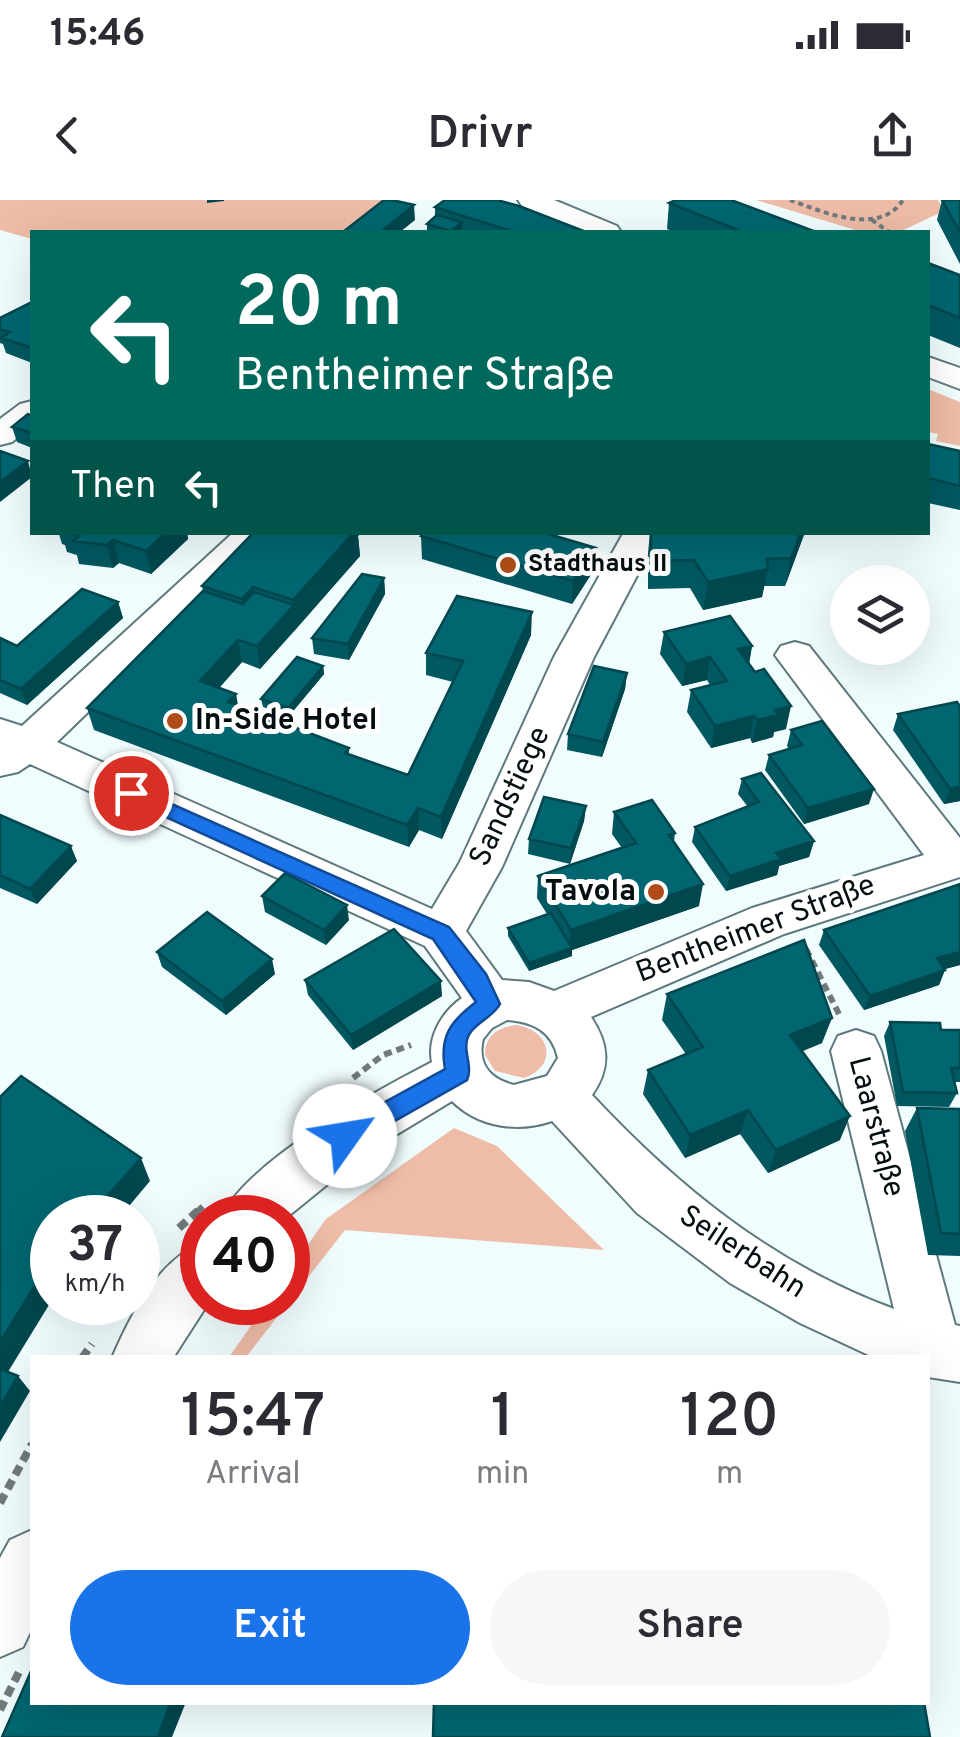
<!DOCTYPE html>
<html lang="en">
<head>
<meta charset="utf-8">
<style>
  body { margin:0; font-family:Overpass,sans-serif; background:#f7f7f7; color:#2b2b33; height:100vh; display:flex; flex-direction:column; font-size:38px; white-space:nowrap }
  * { box-sizing:border-box; margin:0 }
  p { font-size:32px; color:#7c7c81 }
  .icon { flex:none; width:55px; height:55px; fill:none; stroke:currentColor; stroke-width:2; stroke-linecap:round; stroke-linejoin:round }
  .map { position:relative; flex:1; overflow:hidden }
  .panel { position:absolute; left:30px; top:1155px; width:900px; height:350px; display:flex; flex-direction:column; background:#fff; border-radius:0px; box-shadow:0 10px 40px #0002 }
  .panel>* { flex:none }
  .banner { position:absolute; left:30px; top:30px; width:900px; height:305px; border-radius:0px; box-shadow:0 10px 40px #0002; background:#00695c; color:#fff; overflow:hidden }
  .controls { position:absolute; left:830px; top:365px; display:grid; gap:20px }
  .controls a { display:grid; place-items:center; width:100px; height:100px; border-radius:50%; background:#fff; box-shadow:0 10px 40px #0002; font-size:50px }
  .speed { position:absolute; left:30px; top:995px; display:flex; gap:20px; font-size:50px; font-weight:700; text-align:center }
  .speed>* { display:grid; place-content:center; width:130px; height:130px; border-radius:50%; background:#fff; box-shadow:0 10px 40px #0002; line-height:1 }
  .speed small { font-size:25px; font-weight:400 }
  .speed .limit { border:15px solid #d22; background:#fff; color:#111 }
  .pin { position:absolute; display:grid; place-items:center; width:85px; height:85px; color:#fff; margin:-42px; border:5px solid #fff; border-radius:50%; box-shadow:0 2px 10px #0007 }
  .me { position:absolute; width:110px; margin:-55px; rotate:58deg; stroke-linejoin:round; filter:drop-shadow(0 0 8px #0008) }
  .turn { display:flex; align-items:center; gap:35px; height:210px; padding:0 40px; font-size:45px }
  .turn .icon { width:130px; height:130px; stroke-width:2.5 }
  .turn b { display:block; font-size:70px; line-height:85px }
  .then { display:flex; align-items:center; height:95px; padding:0 40px; background:#0003; gap:20px; font-size:38px }
  .eta { display:flex; justify-content:space-evenly; align-items:center; height:170px; text-align:center }
  .eta b { font-size:60px; font-weight:600; line-height:70px }
  .cta { display:flex; gap:20px; margin-top:auto; padding:20px 40px }
  .cta a { flex:1; height:115px; border-radius:60px; background:#1a73e8; color:#fff; font-size:40px; font-weight:600; line-height:115px; text-align:center }
  .cta a+a { background:#f7f7f7; color:#2b2b33 }
  .status { display:flex; justify-content:space-between; align-items:center; height:70px; padding:0 50px; background:#fff; direction:ltr }
  .status svg { height:28px; fill:currentColor }
  header { display:flex; justify-content:space-between; align-items:center; height:130px; padding:0 40px; background:#fff; font-size:45px; font-weight:600 }
  .map>svg:first-child { display:block }
</style>
</head>
<body>
<div class="status"><b>15:46</b><svg viewBox="0 0 49 12"><path d="M0 12V9h3v3zM5 12V6h3v6zM10 12V3h3v9zM15 12V0h3v12zM26 1h20v11H26zM47 4h2v5h-2z"/></svg></div>
<header><svg class="icon" aria-label="back" viewBox="0 0 24 24"><path d="M15 5l-7 7 7 7"/></svg>Drivr<svg class="icon" aria-label="share" viewBox="0 0 24 24"><path d="M12 15V3M7 8l5-5 5 5M5 13v7h14v-7"/></svg></header>
<div class="map">
<svg width="960" height="1537" viewBox="0 0 960 1537">
  <rect width="100%" height="100%" fill="#f0fcfe"/>
  <!-- green -->
  <path fill="#eebca7" d="M0,0H386L342,32H32V39L0,30Z
    M756,0H938L944,11L899,32H862Z
    M928,189L960,202V246L936,241L938,234L928,232Z
    M515,825C550,829 560,865 524,878L495,871L485,855C485,836 497,828 515,825Z
    M454,928L497,946L604,1050L345,1030L246,1157H229L267,1103L288,1102V1073L326,1019Z"/>
  <g fill="none" stroke-linecap="round" stroke-linejoin="round">
    <defs>
      <path id="minor" d="M518,0H554L617,26L621,32H585L522,6Z
        M928,157L960,168V189L928,177Z
        M32,201V226L12,242L0,245V219L20,204Z
        M234,332H274L57,542L432,709L460,662L554,457L624,332H660L594,457L502,667L466,731L502,780L529,782L554,791L752,708L924,655L775,455L781,446L795,442L809,446L960,638V677L784,734L591,817C609,844 611,868 592,895C678,987 774,1065 894,1109L831,851L838,836L856,830L874,836L881,851L955,1125L960,1126V1182L928,1177V1158H875L800,1123L730,1083L637,1013L552,921C517,933 478,927 452,901L366,953L286,1018H221C247,961 376,891 432,862C427,837 442,812 462,798L425,746L30,564L18,572L0,576V519L22,526ZM507,820C533,822 552,831 558,858L547,876L514,885C490,879 477,864 483,839L492,828Z
        M202,1043V1102H209L173,1158H112C130,1116 158,1060 202,1043Z
        M32,1330V1428L23,1447L0,1457V1358L10,1340Z"/>
    </defs>
    <!-- minor casing -->
    <use href="#minor" stroke="#5e797d" stroke-width="4"/>
    <!-- path-far2 -->
    <path stroke="#707a7c" stroke-width="4" stroke-dasharray="5 4" stroke-linecap="butt" d="M790,0C823,12 879,37 903,0
      M872,20L889,32"/>
    <!-- path-far1 -->
    <path stroke="#707a7c" stroke-width="6" stroke-dasharray="8 5" stroke-linecap="butt" d="M806,749L839,814
      M353,878L383,855L411,845
      M197,1012L203,1006"/>
    <!-- path -->
    <path stroke="#707a7c" stroke-width="8" stroke-dasharray="10 6" stroke-linecap="butt" d="M179,1028L200,1009
      M82,1158L92,1144
      M0,1303L32,1244
      M0,1510L20,1470"/>
    <!-- minor -->
    <use href="#minor" fill="#fff" fill-rule="evenodd"/>
  </g>
  <!-- wall -->
  <path fill="#015860" d="M942,0H960V64L937,20Z
    M669,3L816,32H675L667,29Z
    M435,7L586,32H467L461,31L458,32H427V24L435,17Z
    M928,63L960,75V148L928,135Z
    M32,102V163L6,153L3,144L0,143V118Z
    M32,216V248L17,242L12,227Z
    M928,244L960,251V310L928,303Z
    M56,332H187L188,339L151,374L119,363L113,368L79,364L77,355L67,352L65,345L62,344L59,334Z
    M254,332H362L358,336L360,356L260,469L242,462L219,488L238,506L349,548V555L408,575L453,482L426,475V453L531,435L442,639L419,630L409,647L94,530L87,508L203,391L202,386Z
    M650,332H805L785,386H764L762,397L703,410L690,388L648,389V353Z
    M421,336L596,348L594,370L572,404L422,359Z
    M384,378L385,394L349,460L314,454L312,438Z
    M118,402L123,418L27,505L0,493V438L17,446Z
    M664,432L752,446L749,464L786,529L774,532L773,537L752,543L750,538L711,548L687,512L691,490L710,485L707,480L682,486L660,454Z
    M323,466L324,474L289,516L263,507L261,499Z
    M627,473L625,489L602,557L567,550L568,534Z
    M960,506V601L944,604L893,530L898,514Z
    M791,530L869,604L804,624L765,570L769,555L789,549L787,546Z
    M742,579L814,641L809,657L779,666L777,675L726,691L692,642L695,627L748,607L738,594Z
    M586,606L584,621L570,664L528,654L529,639Z
    M614,612L675,633L674,642L699,706L572,750V756L529,771L508,736V728L547,714L537,698L538,676L622,648L612,634Z
    M0,615L77,661L37,704L0,688Z
    M960,684V765L945,769L939,785L864,810L819,745L824,730Z
    M262,696L349,720L326,745L265,712Z
    M157,752L275,774L226,815L162,767Z
    M305,780L442,796L353,850L308,795Z
    M667,794L822,843L802,851L840,940L768,973L740,934L685,958L643,894L648,870L686,854L662,820Z
    M890,822L941,830H960V882H954L957,893L949,907L897,906L884,836Z
    M917,908L960,909V1056L928,1055L905,931Z"/>
  <!-- shaded-wall -->
  <path fill="#01474e" d="M207,0H224V1L207,3Z
    M414,5L415,20L400,32H381Z
    M462,22V30L458,32H451V31Z
    M28,261L32,277L0,302V282Z
    M167,332H187L188,339L151,374L146,351Z
    M342,332H362L358,336L360,356L297,428L293,400Z
    M801,332H805L785,386L791,358Z
    M113,340L119,363L113,368L107,345Z
    M596,348L594,370L572,404L573,381Z
    M768,369L762,397L703,410L708,382Z
    M384,378L385,394L349,460L348,444Z
    M253,387L257,415L247,427L242,399Z
    M118,402L123,418L27,505L21,489Z
    M294,405L297,428L260,469L257,446Z
    M532,412L531,435L442,639L441,617Z
    M238,440L242,462L205,504L200,481Z
    M752,446L748,469L738,449Z
    M710,457L707,480L682,486L686,464Z
    M323,466L324,474L289,516L288,508Z
    M627,473L625,489L602,557L603,542Z
    M236,494L240,516L228,502Z
    M791,506L786,529L774,532L773,537L752,543L757,520L775,510Z
    M754,516L750,538L711,548L715,526Z
    M960,586V601L944,604L950,589Z
    M874,589L869,604L804,624L808,608Z
    M586,606L584,621L570,664L571,648Z
    M418,608L419,630L409,647L407,625Z
    M814,641L809,657L779,666L777,675L726,691L730,676L776,653Z
    M71,646L77,661L37,704L30,689Z
    M703,684L699,706L572,750V756L529,771V763L569,749L571,730Z
    M347,705L349,720L326,745L324,730Z
    M960,752V765L930,773L937,758Z
    M272,759L275,774L226,815L222,801Z
    M945,770L939,785L864,810L870,796Z
    M441,781L442,796L353,850L351,835Z
    M832,818L822,843L781,860L790,835Z
    M748,910L740,934L685,958L690,935Z
    M850,916L840,940L768,973L776,950Z
    M141,958L150,981L119,1018H88Z
    M52,1058V1100L3,1180L0,1176V1142Z
    M18,1176L30,1191L0,1242V1207Z
    M171,1502H186L172,1537H158Z"/>
  <!-- building -->
  <path fill="#016670" stroke="#01474e" stroke-width="2.5" d="M384,0H392L414,5L381,32H343Z
    M445,0H497L519,6L586,32H514L435,7Z
    M676,0H731L816,32H743L669,3Z
    M942,0H960V32Z
    M437,15L462,22L451,31L427,24Z
    M928,63L960,75V118L928,105Z
    M32,102V148L1,138L10,132L0,129V118Z
    M28,214L32,216V233L12,227Z
    M928,244L960,251V286L928,278Z
    M0,251L28,261L0,282Z
    M70,332H167L146,351L113,340L107,345L73,341L79,336Z
    M254,332H354L293,400L253,387L242,399L202,386Z
    M424,332H542L596,348L573,381L421,336Z
    M651,332H801L791,358L767,359L768,369L708,382L694,360L651,361Z
    M362,374L384,378L348,444L312,438Z
    M82,389L118,402L21,489L0,480V438L17,446Z
    M203,391L243,404L254,392L294,405L257,446L238,440L200,481L236,494L228,502L349,548L345,553L408,575L463,461L426,453L457,396L532,412L441,617L418,608L407,625L87,508Z
    M730,416L752,446L738,449L755,472L764,469L791,506L775,510L778,515L757,520L754,516L715,526L691,490L727,481L710,457L686,464L664,432Z
    M297,457L323,466L288,508L261,499Z
    M594,466L627,473L603,542L568,534Z
    M957,502L960,506V586L950,589L898,514Z
    M822,521L874,589L808,608L769,555L802,545L791,530Z
    M761,573L814,641L776,653L781,659L730,676L695,627L759,602L742,579Z
    M544,597L586,606L571,648L529,639Z
    M652,600L675,633L669,635L703,684L571,730L538,676L636,643L614,612Z
    M0,615L71,646L30,689L0,675Z
    M285,673L347,705L324,730L262,696Z
    M960,684V752L937,758L945,770L870,796L824,730Z
    M207,712L272,759L222,801L157,752Z
    M551,713L572,748L529,763L508,728Z
    M394,729L441,781L351,835L305,780Z
    M804,740L832,818L790,835L850,916L776,950L748,910L690,935L648,870L703,847L667,794Z
    M890,822L940,823L941,830H960V868H951L957,893L903,892Z
    M21,876L141,958L88,1018H52V1058L0,1142V897Z
    M917,908L960,909V1034L941,1033Z
    M0,1169L18,1176L0,1207Z
    M32,1469V1502H171L158,1537H2Z
    M434,1502H688L770,1504V1502H924L930,1537H433Z"/>
  <!-- route -->
  <path fill="#1a73e8" stroke="#114b97" stroke-width="2.5" d="M131,586L449,727L486,774L500,804C493,817 478,821 470,833C460,848 474,865 467,880L354,944L345,947L336,944L333,936L336,929L445,869C439,836 451,821 476,802L433,739L124,598L121,593Z"/>
  <!-- markers -->
  <g fill="#af4c17" stroke="#fff" stroke-width="4">
    <circle cx="508" cy="365" r="10"/>
    <circle cx="175" cy="521" r="10"/>
    <circle cx="656" cy="692" r="10"/>
  </g>
  <g text-anchor="middle" dominant-baseline="central" stroke-width="10" stroke-linejoin="round" paint-order="stroke">
    <!-- far-poi labels -->
    <g font-size="25" font-weight="bold" fill="#050e10" stroke="#fff" text-anchor="start">
      <text x="528" y="365">Stadthaus II</text>
    </g>
    <!-- poi labels -->
    <g font-size="30" font-weight="bold" fill="#050e10" stroke="#fff" text-anchor="start">
      <text x="195" y="521">In-Side Hotel</text>
      <text x="636" y="692" text-anchor="end">Tavola</text>
    </g>
    <!-- street labels -->
    <g font-size="30" fill="#050e10" stroke="#fff">
      <text transform="translate(511 597) rotate(-65)">Sandstiege</text>
      <text transform="translate(756 730) rotate(-21)">Bentheimer Straße</text>
      <text transform="translate(875 927) rotate(75)">Laarstraße</text>
      <text transform="translate(742 1053) rotate(33)">Seilerbahn</text>
    </g>
  </g>
</svg>
<div class="controls">
<a><svg class="icon" aria-label="layers" viewBox="0 0 24 24"><path d="M12 4l9 5-9 5-9-5zM3 14l9 5 9-5"/></svg></a>
</div>
<div class="speed"><div>37<small>km/h</small></div><div class="limit">40</div></div>
<div class="pin" style="left:131px;top:593px;background:#d93025"><svg class="icon" aria-label="arrive" viewBox="0 0 24 24"><path d="M6 21V4h12l-3 4 3 4H6"/></svg></div>
<svg class="me" style="left:345px;top:936px" viewBox="-20 -20 40 40"><circle r="19" fill="#fff"/><path d="M0-13L10 11 0 6-10 11z" fill="#1a73e8"/></svg>
<div class="banner">
<div class="turn"><svg class="icon" aria-label="left" viewBox="0 0 24 24"><path d="M17 20v-9H6M10 6l-5 5 5 5"/></svg><div><b>20 m</b>Bentheimer Straße</div></div>
<div class="then">Then<svg class="icon" aria-label="left" viewBox="0 0 24 24"><path d="M17 20v-9H6M10 6l-5 5 5 5"/></svg></div>
</div>
<section class="panel">
<div class="eta">
<div><b>15:47</b><p>Arrival</p></div>
<div><b>1</b><p>min</p></div>
<div><b>120</b><p>m</p></div>
</div>
<div class="cta"><a>Exit</a><a>Share</a></div>
</section>
</div>
</body>
</html>
